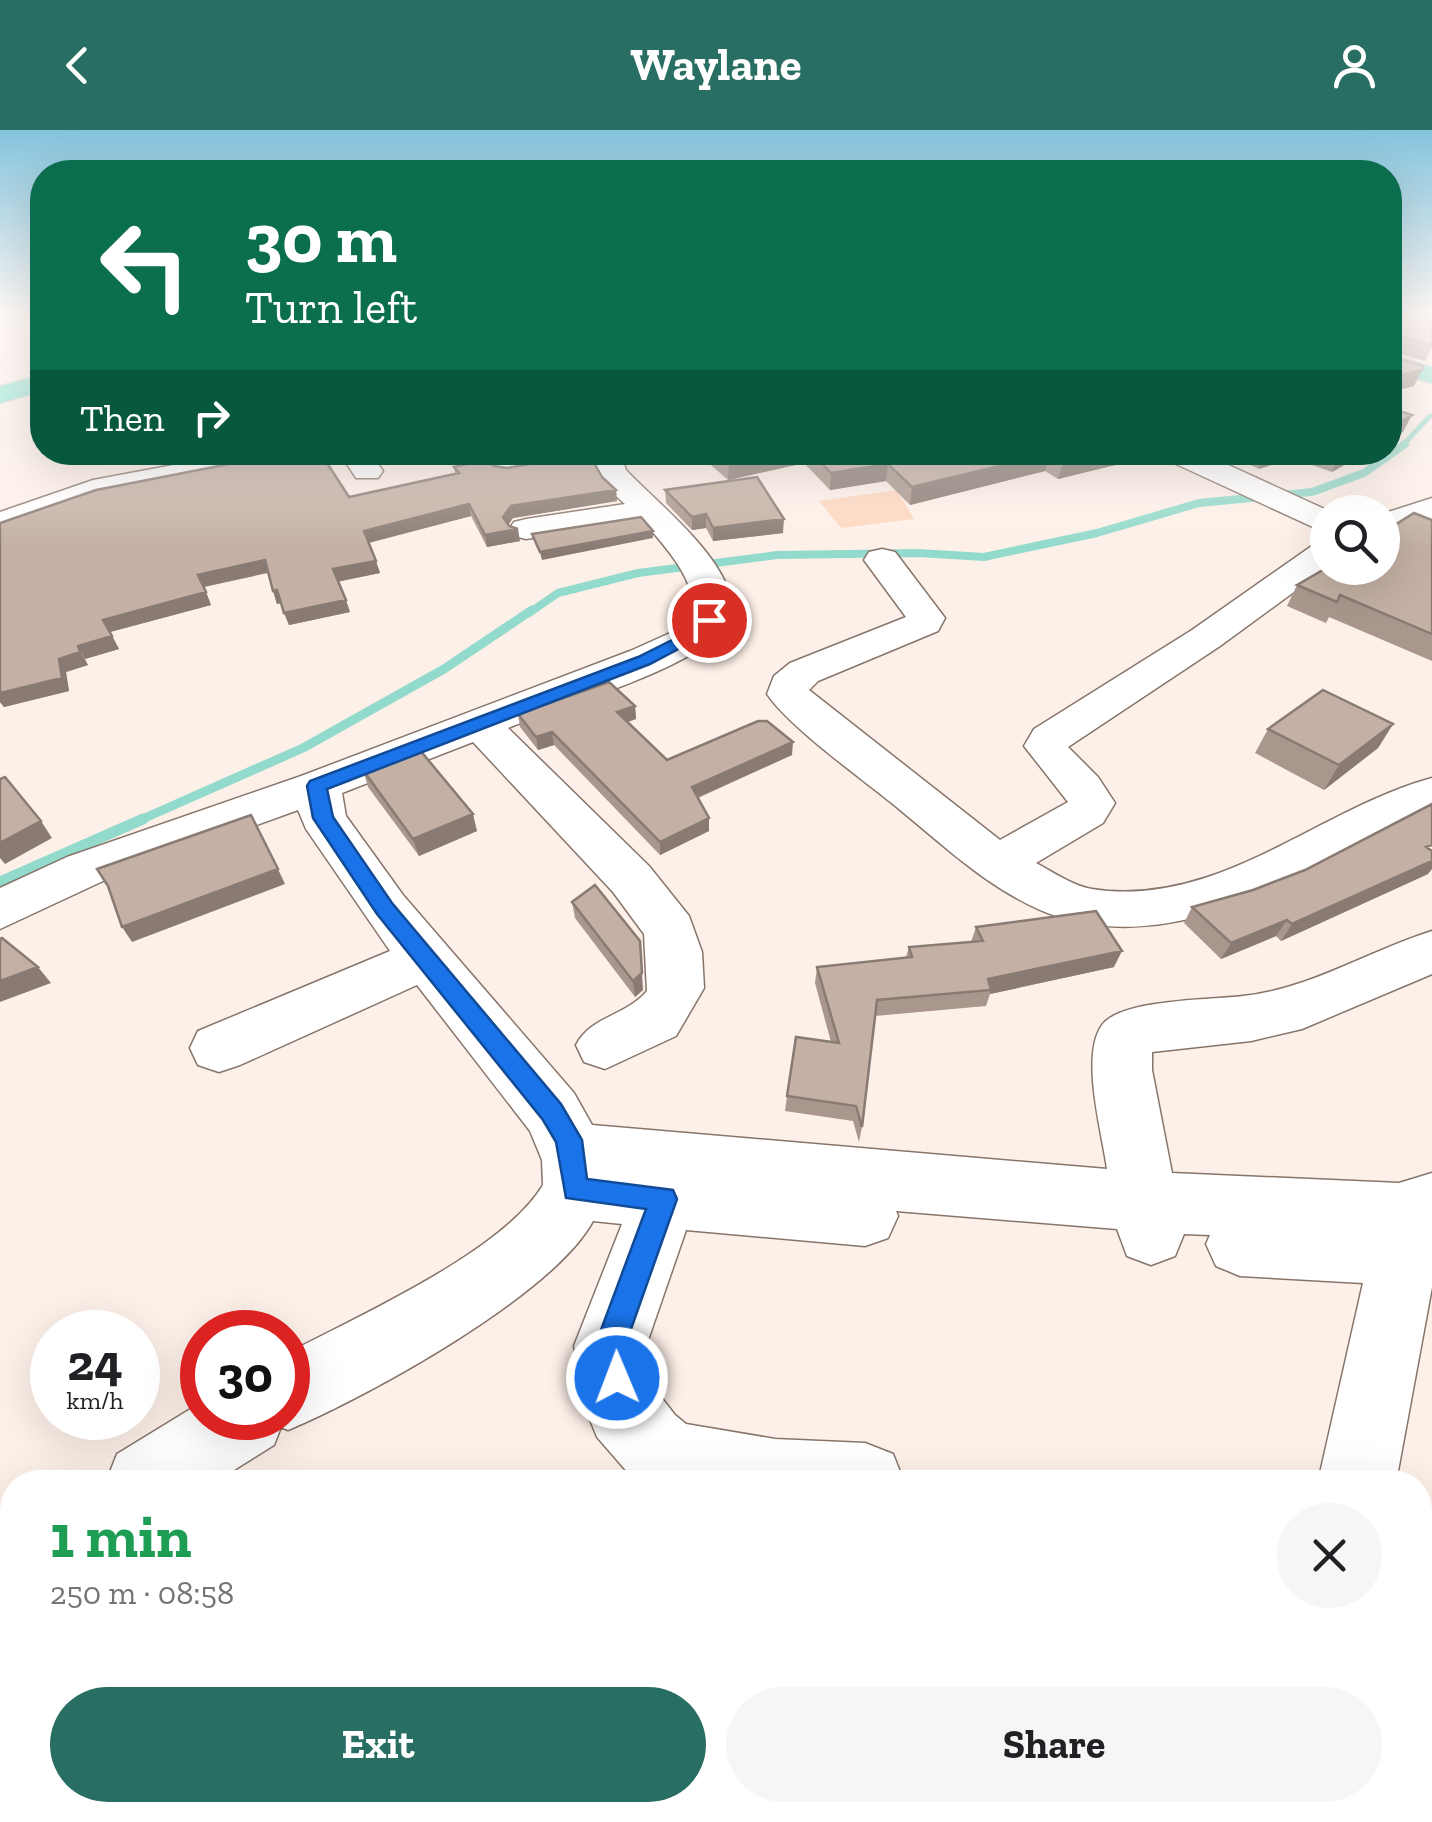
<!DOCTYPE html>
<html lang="en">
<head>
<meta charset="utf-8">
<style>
  body { margin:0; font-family:"Zilla Slab",serif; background:#f6f6f6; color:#202124; height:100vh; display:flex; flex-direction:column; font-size:38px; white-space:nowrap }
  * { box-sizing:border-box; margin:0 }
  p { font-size:32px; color:#757577 }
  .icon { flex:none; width:55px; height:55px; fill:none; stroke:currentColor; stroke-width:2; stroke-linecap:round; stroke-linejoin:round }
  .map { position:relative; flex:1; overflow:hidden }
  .details { position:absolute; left:0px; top:1340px; width:1432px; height:352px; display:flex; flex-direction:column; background:#fff; border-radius:40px 40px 0 0; box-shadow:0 10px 40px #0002 }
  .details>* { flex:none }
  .banner { position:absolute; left:30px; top:30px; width:1372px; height:305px; border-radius:40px; box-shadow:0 10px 40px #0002; background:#0b6e4f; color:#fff; overflow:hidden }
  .fabs { position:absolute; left:1310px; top:365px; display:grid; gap:20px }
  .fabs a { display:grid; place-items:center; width:90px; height:90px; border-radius:50%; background:#fff; box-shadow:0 10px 40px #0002; font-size:50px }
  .speed { position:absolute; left:30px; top:1180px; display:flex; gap:20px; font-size:50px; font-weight:700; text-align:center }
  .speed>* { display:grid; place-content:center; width:130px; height:130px; border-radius:50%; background:#fff; box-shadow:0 10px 40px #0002; line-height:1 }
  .speed small { font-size:25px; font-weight:400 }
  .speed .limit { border:15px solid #d22; background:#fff; color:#111 }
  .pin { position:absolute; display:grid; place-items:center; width:85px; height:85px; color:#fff; margin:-42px; border:5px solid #fff; border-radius:50%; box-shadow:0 2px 10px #0007 }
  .me { position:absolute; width:110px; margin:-55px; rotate:359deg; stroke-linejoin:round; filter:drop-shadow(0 0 8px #0008) }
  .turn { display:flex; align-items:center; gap:35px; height:210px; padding:0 50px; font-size:45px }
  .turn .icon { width:130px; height:130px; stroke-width:2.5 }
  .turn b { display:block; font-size:70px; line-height:85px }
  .then { display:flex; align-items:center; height:95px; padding:0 50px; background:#0003; gap:20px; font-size:38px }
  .round { display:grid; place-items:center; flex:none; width:105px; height:105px; border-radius:52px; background:#f6f6f6 }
  .headline { display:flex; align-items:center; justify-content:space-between; height:170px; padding:0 50px }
  h1 { font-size:60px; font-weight:700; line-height:75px; color:#1e9e55 }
  .button { display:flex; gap:20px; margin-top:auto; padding:20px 50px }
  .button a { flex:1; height:115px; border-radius:60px; background:#296e62; color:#fff; font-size:40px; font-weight:700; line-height:115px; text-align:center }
  .button a+a { background:#f6f6f6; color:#202124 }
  header { display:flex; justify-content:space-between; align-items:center; height:130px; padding:0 50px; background:#296e62; color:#fff; font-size:45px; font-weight:700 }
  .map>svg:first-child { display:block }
</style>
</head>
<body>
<header><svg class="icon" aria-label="back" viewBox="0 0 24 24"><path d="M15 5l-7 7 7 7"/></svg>Waylane<svg class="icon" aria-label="person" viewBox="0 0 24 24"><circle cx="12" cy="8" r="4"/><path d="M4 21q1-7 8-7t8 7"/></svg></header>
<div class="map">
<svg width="1432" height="1692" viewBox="0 0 1432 1692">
  <rect width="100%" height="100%" fill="#fdf0e8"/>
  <!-- green -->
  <path fill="#fdd7bf" d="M897,360L914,389L841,398L819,371Z"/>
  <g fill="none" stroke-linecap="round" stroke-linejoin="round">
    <!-- stream-far3 -->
    <path stroke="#92dacb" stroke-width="5" d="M1402,316L1430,286"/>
    <!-- stream-far2 -->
    <path stroke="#92dacb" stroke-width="8" d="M529,483L558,463L638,443L777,425L918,423L984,427L1097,403L1199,373L1312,362L1364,343L1405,314"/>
    <!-- stream-far1 -->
    <path stroke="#92dacb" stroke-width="9" d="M138,691L303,618L444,539L532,480"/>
    <!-- stream -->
    <path stroke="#92dacb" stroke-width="11" d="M0,752L143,689"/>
    <defs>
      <path id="minor" d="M243,322H310L306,328L295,331L101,368L0,404V382L93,350Z
        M339,322H370L383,341L378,348H356Z
        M475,322H509L514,327L538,322H628L623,331L626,340C657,373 722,423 731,470C733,486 723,500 712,510C672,544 561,577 508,598L649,736L689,786L702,822L704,858L676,906L605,939L584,932L576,915C591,886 626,886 647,861L644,804L613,762L473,612L342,663L346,686L403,765L574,963L592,995L1107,1039C1102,1002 1080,926 1102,895C1121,869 1211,870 1243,866C1310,859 1368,821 1432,801V844L1302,899L1251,911L1152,922V940L1172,1043L1399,1053L1432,1043V1157L1396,1352H1318L1363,1153L1240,1146L1216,1136L1206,1114L1210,1105L1184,1104L1175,1126L1151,1135L1127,1126L1117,1099L896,1081L898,1086L888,1108L865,1116L686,1100L646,1216L657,1262L675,1285L686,1294L775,1309L865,1313L893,1324L904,1352H636L597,1307L586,1280L574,1216L622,1094L593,1091C553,1165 367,1267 288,1300L281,1297L274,1315L215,1352H106L117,1324L202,1272V1288H288V1223C358,1186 503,1122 543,1055L542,1030L530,1001L417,855L240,935L219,942L198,935L190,918L198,901L390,821L306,699L298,680L103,751L0,799V758L67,727L301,646L630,521L668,504L690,488C703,456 663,414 643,391L526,409L514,406L509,399L514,392L526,389L625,374L606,357L592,332L508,346L497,344Z
        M1159,322H1200L1331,382H1328V404L1163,328Z
        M1432,368V389L1382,405V384Z
        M1328,410V437L1220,516L1068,617L1098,647L1115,673L1103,693L1036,733C1053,742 1073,756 1092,759C1218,779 1320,678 1432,648V682C1321,739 1167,836 1040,780C986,756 944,716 899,679C864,650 790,598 767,564L774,546L790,533L906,487L864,430L869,422L882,419L895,422L945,488L938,501L818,551L809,560L1000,710L1068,672L1024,616L1034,599L1192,500L1316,413Z
        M12,1399V1485L0,1491V1404Z
        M1023,1680H1122L1127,1692H1028Z
        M1269,1680H1363L1362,1692H1268Z"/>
      <path id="highway" d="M1390,225L1432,237V253L1390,241Z
        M42,245V261L0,273V256Z"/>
    </defs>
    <!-- minor casing -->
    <use href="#minor" stroke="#87756a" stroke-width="3"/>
    <!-- highway casing -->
    <use href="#highway" stroke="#d5d3d3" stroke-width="3"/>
    <!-- minor -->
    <use href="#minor" fill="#fff" fill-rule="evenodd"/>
    <!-- highway -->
    <use href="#highway" fill="#5ddec7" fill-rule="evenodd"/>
  </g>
  <!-- wall -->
  <path fill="#a9978d" d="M1390,183L1432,193V218L1425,231L1394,222V227L1414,256L1390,262Z
    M696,322H1157L1156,325L1058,349L1045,341L910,375L886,351L830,360L804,333L728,350Z
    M1223,322H1367L1332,342L1292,328L1259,339Z
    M494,336L602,347L616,360L617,371L513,388L508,395L520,411L487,417L471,386L369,413L380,443L338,451L350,482L289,495L281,473L277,474L268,443L204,457L211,475L110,502L119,519L85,529L88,535L66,542L69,561L4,577L0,572V393L349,367L455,344L454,337Z
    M665,360L783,403L713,411L706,398L692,400L666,373Z
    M1432,390V531L1329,487L1326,493L1287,476L1297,455Z
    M635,576L636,589L627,592L667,630L792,625L698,668L709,688V701L660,725L554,615L538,620L520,597L518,584Z
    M1393,594L1378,618L1324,660L1255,623L1268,599Z
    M363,640L477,701L419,726L368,657Z
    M1428,744L1281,811L1276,806L1221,829L1184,793L1192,777Z
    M572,772L643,860L635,867L575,788Z
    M976,797L1114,837L990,864L986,876L875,886L862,997L859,1012L853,991L785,981L787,966L831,912L815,853L817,837L906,827L909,817L971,812Z"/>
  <!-- shaded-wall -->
  <path fill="#897b73" d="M1422,240L1414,256L1390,262V248Z
    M1412,285L1403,302L1390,309V297Z
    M773,322H804V333L728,350L729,332Z
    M1102,322H1157L1156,325L1058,349L1063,332Z
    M1265,322H1294L1292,328L1259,339Z
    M1344,322H1367L1332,342L1340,325Z
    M1049,324L1045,341L910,375L912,357Z
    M888,334L886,351L830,360L831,343Z
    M616,360L617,371L513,388L505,399L503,387L511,376Z
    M469,374L471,386L367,413L364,401Z
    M706,384V398L692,400V387Z
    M784,389L783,403L713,411V398Z
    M518,399L520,411L487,417L485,405Z
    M653,401V408L542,430L540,422Z
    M265,430L270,442L203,457L198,445Z
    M376,431L380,443L337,452L333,439Z
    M277,460L282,473L277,474L273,461Z
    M206,462L211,475L110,502L103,490Z
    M346,470L350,482L289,495L284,483Z
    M112,506L119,519L85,529L78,516Z
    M80,522L88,535L66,542L69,561L4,577L0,572V563L59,529Z
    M635,576L636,589L619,595L617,582Z
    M1393,594L1378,618L1324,660L1339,635Z
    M552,602L554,615L538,620L536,607Z
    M793,612L792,625L692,670V657Z
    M473,684L477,701L419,726L413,709Z
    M709,688V701L660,725V712Z
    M41,691L52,708L5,734L0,728V713Z
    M1432,731V739L1428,744L1281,811L1292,794Z
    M278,739L285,754L132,812L122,797Z
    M1287,790L1276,806L1221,829L1231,813Z
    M640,811L643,860L635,867L633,851Z
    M1122,821L1114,837L990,864L991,860L988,849Z
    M38,837L51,853L0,872V851Z"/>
  <!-- building -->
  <path fill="#c4b0a4" stroke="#897b73" stroke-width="2.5" d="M1390,183H1408L1432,193V215L1398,206L1393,210L1394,227L1423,236L1422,240L1390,248Z
    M1390,278L1412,285L1390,297Z
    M291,322H320L349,367L459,343L454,337L487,329L494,336L507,338L589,324L602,347L616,360L511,376L503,387L509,396L518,399L485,405L469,374L364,401L376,431L333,439L346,470L284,483L277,460L273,461L265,430L198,445L206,462L103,490L112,506L78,516L80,522L59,529L62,548L0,563V393L96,360Z
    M716,322H773L729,332Z
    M811,322H1102L1063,332L1049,324L912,357L888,334L831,343Z
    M757,347L784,389L713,398L706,384L692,387L665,360Z
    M1414,383L1432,390V504L1340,465L1337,472L1297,455L1328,437L1382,438V403Z
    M641,387L653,401L540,422L532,404Z
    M609,552L635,576L617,582L667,630L758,591H767L793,612L692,657L709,688L660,712L552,602L536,607L518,584Z
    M1323,560L1393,594L1339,635L1268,599Z
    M419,619L473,684L413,709L363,640Z
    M5,647L41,691L0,713V649Z
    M1432,674V715L1426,717L1432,721V731L1292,794L1287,790L1231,813L1192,777L1253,760L1305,740Z
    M251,685L278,739L122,797L108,756L97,739Z
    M595,755L640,811L642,843L633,851L572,772Z
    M1096,781L1122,821L988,849L991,860L877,870L862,997L856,976L787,966L796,907L839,913L817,837L912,827L909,817L983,811L976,797Z
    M2,808L38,837L0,851V809Z"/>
  <!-- sky -->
  <linearGradient id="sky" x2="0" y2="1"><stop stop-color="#85c3dc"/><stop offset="0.44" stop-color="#fef8f5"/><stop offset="1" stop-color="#fef8f5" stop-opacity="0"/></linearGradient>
  <rect width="1432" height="420" fill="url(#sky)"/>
  <!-- route -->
  <path fill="#1a73e8" stroke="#114b97" stroke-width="2.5" d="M703,486L717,490L699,508L650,534L327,659L333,687L392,773L561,974L582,1010L587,1049L673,1060L677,1069L625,1216L632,1248L628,1259L617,1263L606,1259L595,1216L646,1079L566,1068L556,1012L543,990L377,784L313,688L307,656L310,651L638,527L688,502Z"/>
</svg>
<div class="fabs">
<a><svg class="icon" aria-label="search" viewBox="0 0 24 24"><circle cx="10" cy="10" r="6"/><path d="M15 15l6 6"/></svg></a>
</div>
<div class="speed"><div>24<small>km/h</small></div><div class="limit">30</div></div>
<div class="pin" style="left:709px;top:490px;background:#d93025"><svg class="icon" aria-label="arrive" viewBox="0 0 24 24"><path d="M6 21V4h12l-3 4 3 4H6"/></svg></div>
<svg class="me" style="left:617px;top:1248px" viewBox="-20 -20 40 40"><circle r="17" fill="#1a73e8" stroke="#fff" stroke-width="3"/><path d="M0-11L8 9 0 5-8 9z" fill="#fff"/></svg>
<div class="banner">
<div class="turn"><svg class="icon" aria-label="left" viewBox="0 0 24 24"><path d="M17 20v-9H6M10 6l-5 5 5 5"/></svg><div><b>30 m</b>Turn left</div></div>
<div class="then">Then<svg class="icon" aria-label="right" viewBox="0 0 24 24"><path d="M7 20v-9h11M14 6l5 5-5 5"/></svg></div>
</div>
<section class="details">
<div class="headline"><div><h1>1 min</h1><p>250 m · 08:58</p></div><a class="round"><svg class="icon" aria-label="close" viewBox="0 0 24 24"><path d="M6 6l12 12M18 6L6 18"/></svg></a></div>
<div class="button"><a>Exit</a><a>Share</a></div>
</section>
</div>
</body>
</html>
